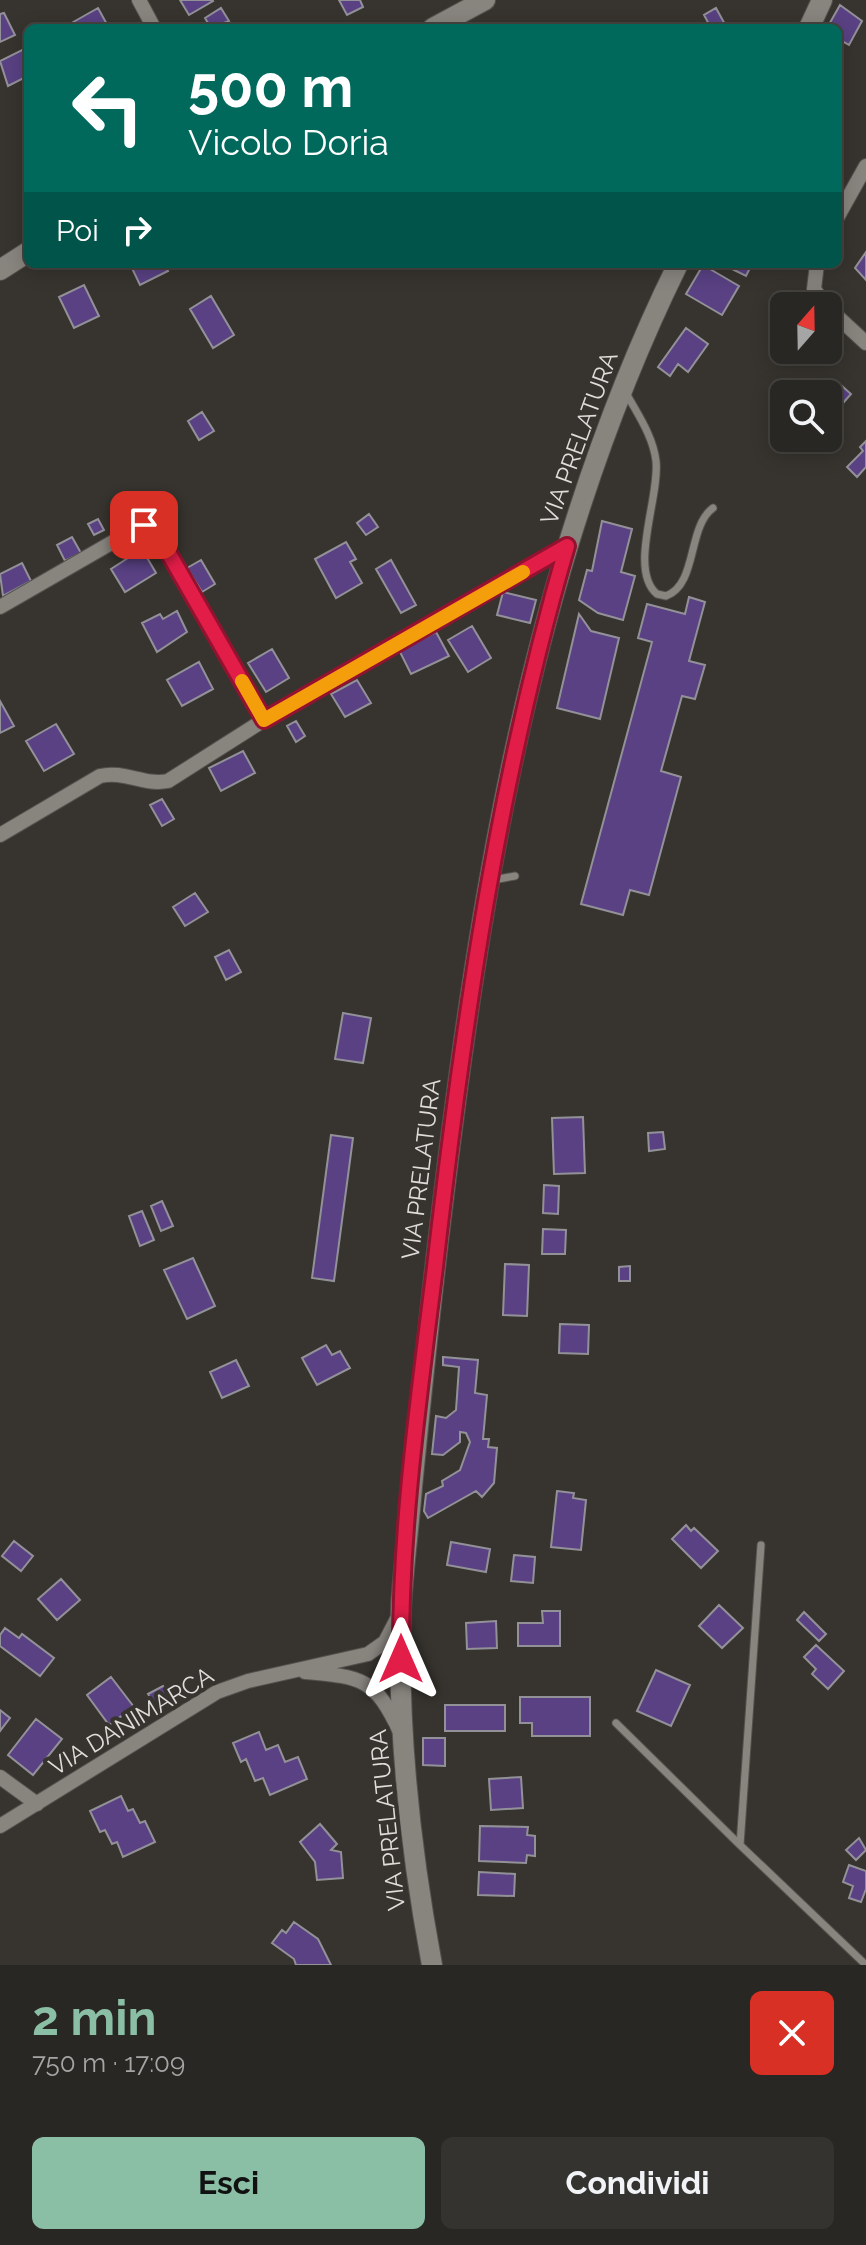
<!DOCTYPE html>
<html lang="it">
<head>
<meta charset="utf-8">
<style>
  body { margin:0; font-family:Raleway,sans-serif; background:#353330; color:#f1f3f6; height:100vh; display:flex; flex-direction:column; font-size:30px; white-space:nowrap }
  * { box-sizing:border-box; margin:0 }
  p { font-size:26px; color:#a5a5a6 }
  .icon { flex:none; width:44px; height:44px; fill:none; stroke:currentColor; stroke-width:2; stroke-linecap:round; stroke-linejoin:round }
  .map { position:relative; height:1965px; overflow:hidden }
  .sheet { display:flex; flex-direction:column; background:#292723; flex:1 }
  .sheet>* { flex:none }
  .banner { position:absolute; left:24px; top:24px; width:818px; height:244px; border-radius:12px; box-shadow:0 4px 20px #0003,0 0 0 2px #454441; background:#00695c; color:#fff; overflow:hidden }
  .needle { width:52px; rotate:20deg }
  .fabs { position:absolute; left:770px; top:292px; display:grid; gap:16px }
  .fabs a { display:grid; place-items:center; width:72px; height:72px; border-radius:12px; background:#292723; box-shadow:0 4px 20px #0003,0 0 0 2px #454441; font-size:40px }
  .pin { position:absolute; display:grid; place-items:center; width:68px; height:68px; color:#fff; margin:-34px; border-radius:16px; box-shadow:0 4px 12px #0006 }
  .me { position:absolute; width:88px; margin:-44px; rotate:0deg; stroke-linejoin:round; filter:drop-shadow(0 0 6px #0008) }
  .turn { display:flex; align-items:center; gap:28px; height:168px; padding:0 32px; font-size:36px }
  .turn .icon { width:104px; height:104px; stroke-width:2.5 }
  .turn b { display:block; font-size:56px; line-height:68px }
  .then { display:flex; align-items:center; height:76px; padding:0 32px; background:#0003; gap:16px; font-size:30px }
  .round { display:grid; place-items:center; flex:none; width:84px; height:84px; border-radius:12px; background:#353330 }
  .summary { display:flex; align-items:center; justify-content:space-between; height:136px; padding:0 32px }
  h1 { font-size:48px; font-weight:700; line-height:60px; color:#8abfa5 }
  .primary-button { display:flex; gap:16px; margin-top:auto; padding:16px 32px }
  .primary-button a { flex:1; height:92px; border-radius:12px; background:#8abfa5; color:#111; font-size:32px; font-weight:700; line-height:92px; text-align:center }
  .primary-button a+a { background:#353330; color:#f1f3f6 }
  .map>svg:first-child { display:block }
</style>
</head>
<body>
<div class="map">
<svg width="866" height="1965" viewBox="0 0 866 1965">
  <rect width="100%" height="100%" fill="#37342f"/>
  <!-- building -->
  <path fill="#594183" stroke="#939198" stroke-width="2" d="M180,0H212L213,1L189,15Z
    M339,0H360L363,7L347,15Z
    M840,5L862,21L849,45L838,39V28H827Z
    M98,8L109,28H70L68,25Z
    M221,8L229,21L211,28L205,18Z
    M716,8L727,28H711L704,15Z
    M4,13L15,35L0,42V14Z
    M28,47V76L8,86L0,61Z
    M866,252V280L855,268Z
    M130,264H164L168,271L140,285Z
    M722,264H752L746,276Z
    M703,265L739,286L722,315L686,294Z
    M84,285L99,316L74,328L59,297Z
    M211,296L234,335L213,348L190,309Z
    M686,328L708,344L688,372L678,364L670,376L658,367Z
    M842,386L851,394L828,420V402Z
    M202,412L214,431L199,440L188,421Z
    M866,441V467L857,477L847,467L863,451L860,447Z
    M369,514L378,527L366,535L357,523Z
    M98,519L104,530L94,535L88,524Z
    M602,521L632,529L621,572L635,576L623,620L598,613L579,600L587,570L592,571Z
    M72,537L81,553L65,561L57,545Z
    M346,542L356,559L350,562L362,583L336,598L315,559Z
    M142,549L156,573L125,592L111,569Z
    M201,560L215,584L202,592L187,568Z
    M391,560L416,605L401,613L376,569Z
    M22,563L31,581L3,596L0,574Z
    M503,592L536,600L530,623L497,615Z
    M689,597L705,602L689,661L705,665L695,699L682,696L661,771L681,777L649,895L630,890L623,915L581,904L652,642L638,638L647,604L685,614Z
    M177,611L187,632L157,652L142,623L160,614L163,619Z
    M579,614L591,631L619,638L600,719L557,708Z
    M472,626L491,658L468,672L448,640Z
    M436,632L449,656L411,674L399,650Z
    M272,649L289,678L266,692L248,663Z
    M199,662L213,689L182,706L167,680Z
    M357,680L371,703L345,717L331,694Z
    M0,701L14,726L0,733Z
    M296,721L305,736L296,742L287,726Z
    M56,724L74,754L44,771L26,741Z
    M243,751L255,773L221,791L209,768Z
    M162,799L174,819L162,826L150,805Z
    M195,893L208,912L185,926L173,907Z
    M229,950L241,972L226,980L215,957Z
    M343,1013L371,1018L363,1063L335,1059Z
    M583,1117L585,1173L554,1174L552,1118Z
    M663,1132L665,1149L649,1151L648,1133Z
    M331,1135L353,1138L334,1281L312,1278Z
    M544,1185L559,1186L558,1214L543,1213Z
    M162,1201L173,1226L161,1231L151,1206Z
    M142,1211L154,1240L140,1246L129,1216Z
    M543,1229L566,1230L565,1254H542Z
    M193,1258L215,1306L187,1319L164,1270Z
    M505,1264L529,1265L527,1316L503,1315Z
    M630,1266V1281H619V1267Z
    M560,1324L589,1325L588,1354L559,1353Z
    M326,1345L332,1355L340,1351L350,1368L317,1385L302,1358Z
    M443,1357L478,1360L475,1393L487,1395L483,1439H489L488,1447L497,1448L494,1483L482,1497L476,1491L428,1518L424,1511L426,1494L443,1486L442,1481L460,1470L470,1442L466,1433L460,1432V1442L443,1455L432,1454L436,1416L446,1418L456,1410L459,1367L443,1365Z
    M236,1360L249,1386L222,1398L210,1372Z
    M557,1491L574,1493L573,1498L586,1500L581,1550L551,1547Z
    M686,1525L691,1531L694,1528L718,1551L701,1568L672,1539Z
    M14,1541L33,1556L21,1571L2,1556Z
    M451,1542L490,1549L486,1572L447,1565Z
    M514,1555L535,1557L533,1583L511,1581Z
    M61,1579L80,1600L57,1620L38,1599Z
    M719,1605L743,1628L722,1648L699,1626Z
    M542,1611H560V1646H518V1623H543Z
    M804,1612L826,1634L819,1641L797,1620Z
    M496,1621L497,1648L467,1649L466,1623Z
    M5,1628L19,1638L22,1634L54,1658L40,1676L0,1646V1635Z
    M816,1645L844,1671L828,1689L812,1674L816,1669L804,1657Z
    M656,1670L690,1685L671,1726L637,1711Z
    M111,1677L134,1707L109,1725L87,1695Z
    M183,1682L190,1693L158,1711L148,1694L163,1686L165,1688Z
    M520,1697H590V1736H532V1723H520Z
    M445,1705H505V1731H445Z
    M0,1710L10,1718L0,1731Z
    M36,1719L62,1739L33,1775L8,1755Z
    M259,1732L266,1750L278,1745L285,1762L298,1757L307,1779L270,1795L263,1778L255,1781L246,1759L241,1762L233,1743Z
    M423,1738H445V1766L423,1765Z
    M521,1777L523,1808L491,1810L489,1779Z
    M121,1796L128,1811L133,1809L140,1823L145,1821L155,1842L123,1857L117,1842L112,1844L105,1830L100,1832L90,1811Z
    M320,1824L337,1844L331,1850L341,1852L343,1878L317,1880L315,1862L300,1842Z
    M480,1826L528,1827L527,1835L535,1836V1856L527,1855L526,1863L479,1861Z
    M859,1838L866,1850L856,1860L846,1850Z
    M849,1865L866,1871V1889L861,1902L849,1898L853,1886L843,1882Z
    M479,1872L515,1874L514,1896L478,1895Z
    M294,1922L318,1939L331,1965H296L294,1959L272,1943L282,1930L286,1933Z"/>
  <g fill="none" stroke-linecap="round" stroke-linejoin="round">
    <defs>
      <path id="lane" d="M626,393C638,415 653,436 656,461C660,497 628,570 657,594L666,596C698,584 687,527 713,508
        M493,880L515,876
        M761,1545L740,1845L866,1965
        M616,1723L740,1845"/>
      <path id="street" d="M139,0L154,28
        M838,216L866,166
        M817,264L814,289L826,306
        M828,308L866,343
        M0,607L139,527H153L264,720L567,546
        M0,835L100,776C124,770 144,786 168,781L264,720
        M305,1672C362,1677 375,1678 400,1732
        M0,1777L37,1804
        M0,1826L217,1692L248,1681L368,1654L385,1642L397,1619"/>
      <path id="secondary" d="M433,28L485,0
        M809,28L822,0
        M0,270L28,252
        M432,1965C410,1848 397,1728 401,1609C403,1568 409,1527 412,1487C421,1397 430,1307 441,1218C480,893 532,560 678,264"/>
    </defs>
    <!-- lane casing -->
    <use href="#lane" stroke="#54514e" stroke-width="9"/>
    <!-- street casing -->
    <use href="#street" stroke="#54514e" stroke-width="16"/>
    <!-- secondary casing -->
    <use href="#secondary" stroke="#54514e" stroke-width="22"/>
    <!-- lane -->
    <use href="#lane" stroke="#88847e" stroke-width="7"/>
    <!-- street -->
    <use href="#street" stroke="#88847e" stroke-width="14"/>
    <!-- secondary -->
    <use href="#secondary" stroke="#88847e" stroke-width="20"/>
  </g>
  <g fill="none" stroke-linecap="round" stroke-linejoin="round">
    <defs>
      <path id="route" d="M144,525L156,531L264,720L567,546C498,781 463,1024 435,1267C419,1396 400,1529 401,1659"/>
    </defs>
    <!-- route casing -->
    <use href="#route" stroke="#92132f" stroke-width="20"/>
    <!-- route -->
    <use href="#route" stroke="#e11d48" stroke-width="14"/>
    <!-- slow -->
    <path stroke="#f59e0b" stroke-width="14" d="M242,681L264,720L523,572"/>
  </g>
  <g text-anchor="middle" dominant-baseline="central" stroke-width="8" stroke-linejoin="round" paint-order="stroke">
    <!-- street labels -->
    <g font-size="24" fill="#dfddda" stroke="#37342f">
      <text transform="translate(579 438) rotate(-70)">VIA PRELATURA</text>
      <text transform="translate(421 1169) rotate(-83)">VIA PRELATURA</text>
      <text transform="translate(131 1721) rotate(-31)">VIA DANIMARCA</text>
      <text transform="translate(387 1820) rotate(-96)">VIA PRELATURA</text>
    </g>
  </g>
</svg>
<div class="fabs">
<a><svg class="needle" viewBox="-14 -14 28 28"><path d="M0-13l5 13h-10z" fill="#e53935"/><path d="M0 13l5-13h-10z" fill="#a5a5a6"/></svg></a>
<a><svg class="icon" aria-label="search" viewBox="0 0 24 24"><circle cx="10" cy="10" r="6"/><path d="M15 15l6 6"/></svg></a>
</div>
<div class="pin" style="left:144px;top:525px;background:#d93025"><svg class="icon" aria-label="arrive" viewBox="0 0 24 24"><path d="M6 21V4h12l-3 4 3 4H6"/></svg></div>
<svg class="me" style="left:401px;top:1659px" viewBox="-20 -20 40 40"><path d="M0-17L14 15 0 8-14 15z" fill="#e11d48" stroke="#fff" stroke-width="4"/></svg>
<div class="banner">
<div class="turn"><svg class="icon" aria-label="left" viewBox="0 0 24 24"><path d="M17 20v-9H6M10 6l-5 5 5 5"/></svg><div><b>500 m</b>Vicolo Doria</div></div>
<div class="then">Poi<svg class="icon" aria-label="right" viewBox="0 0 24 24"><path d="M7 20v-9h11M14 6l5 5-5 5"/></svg></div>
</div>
</div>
<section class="sheet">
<div class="summary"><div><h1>2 min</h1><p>750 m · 17:09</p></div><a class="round" style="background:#d93025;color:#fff"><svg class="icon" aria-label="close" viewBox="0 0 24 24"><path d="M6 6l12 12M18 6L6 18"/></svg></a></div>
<div class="primary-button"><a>Esci</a><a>Condividi</a></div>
</section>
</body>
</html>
